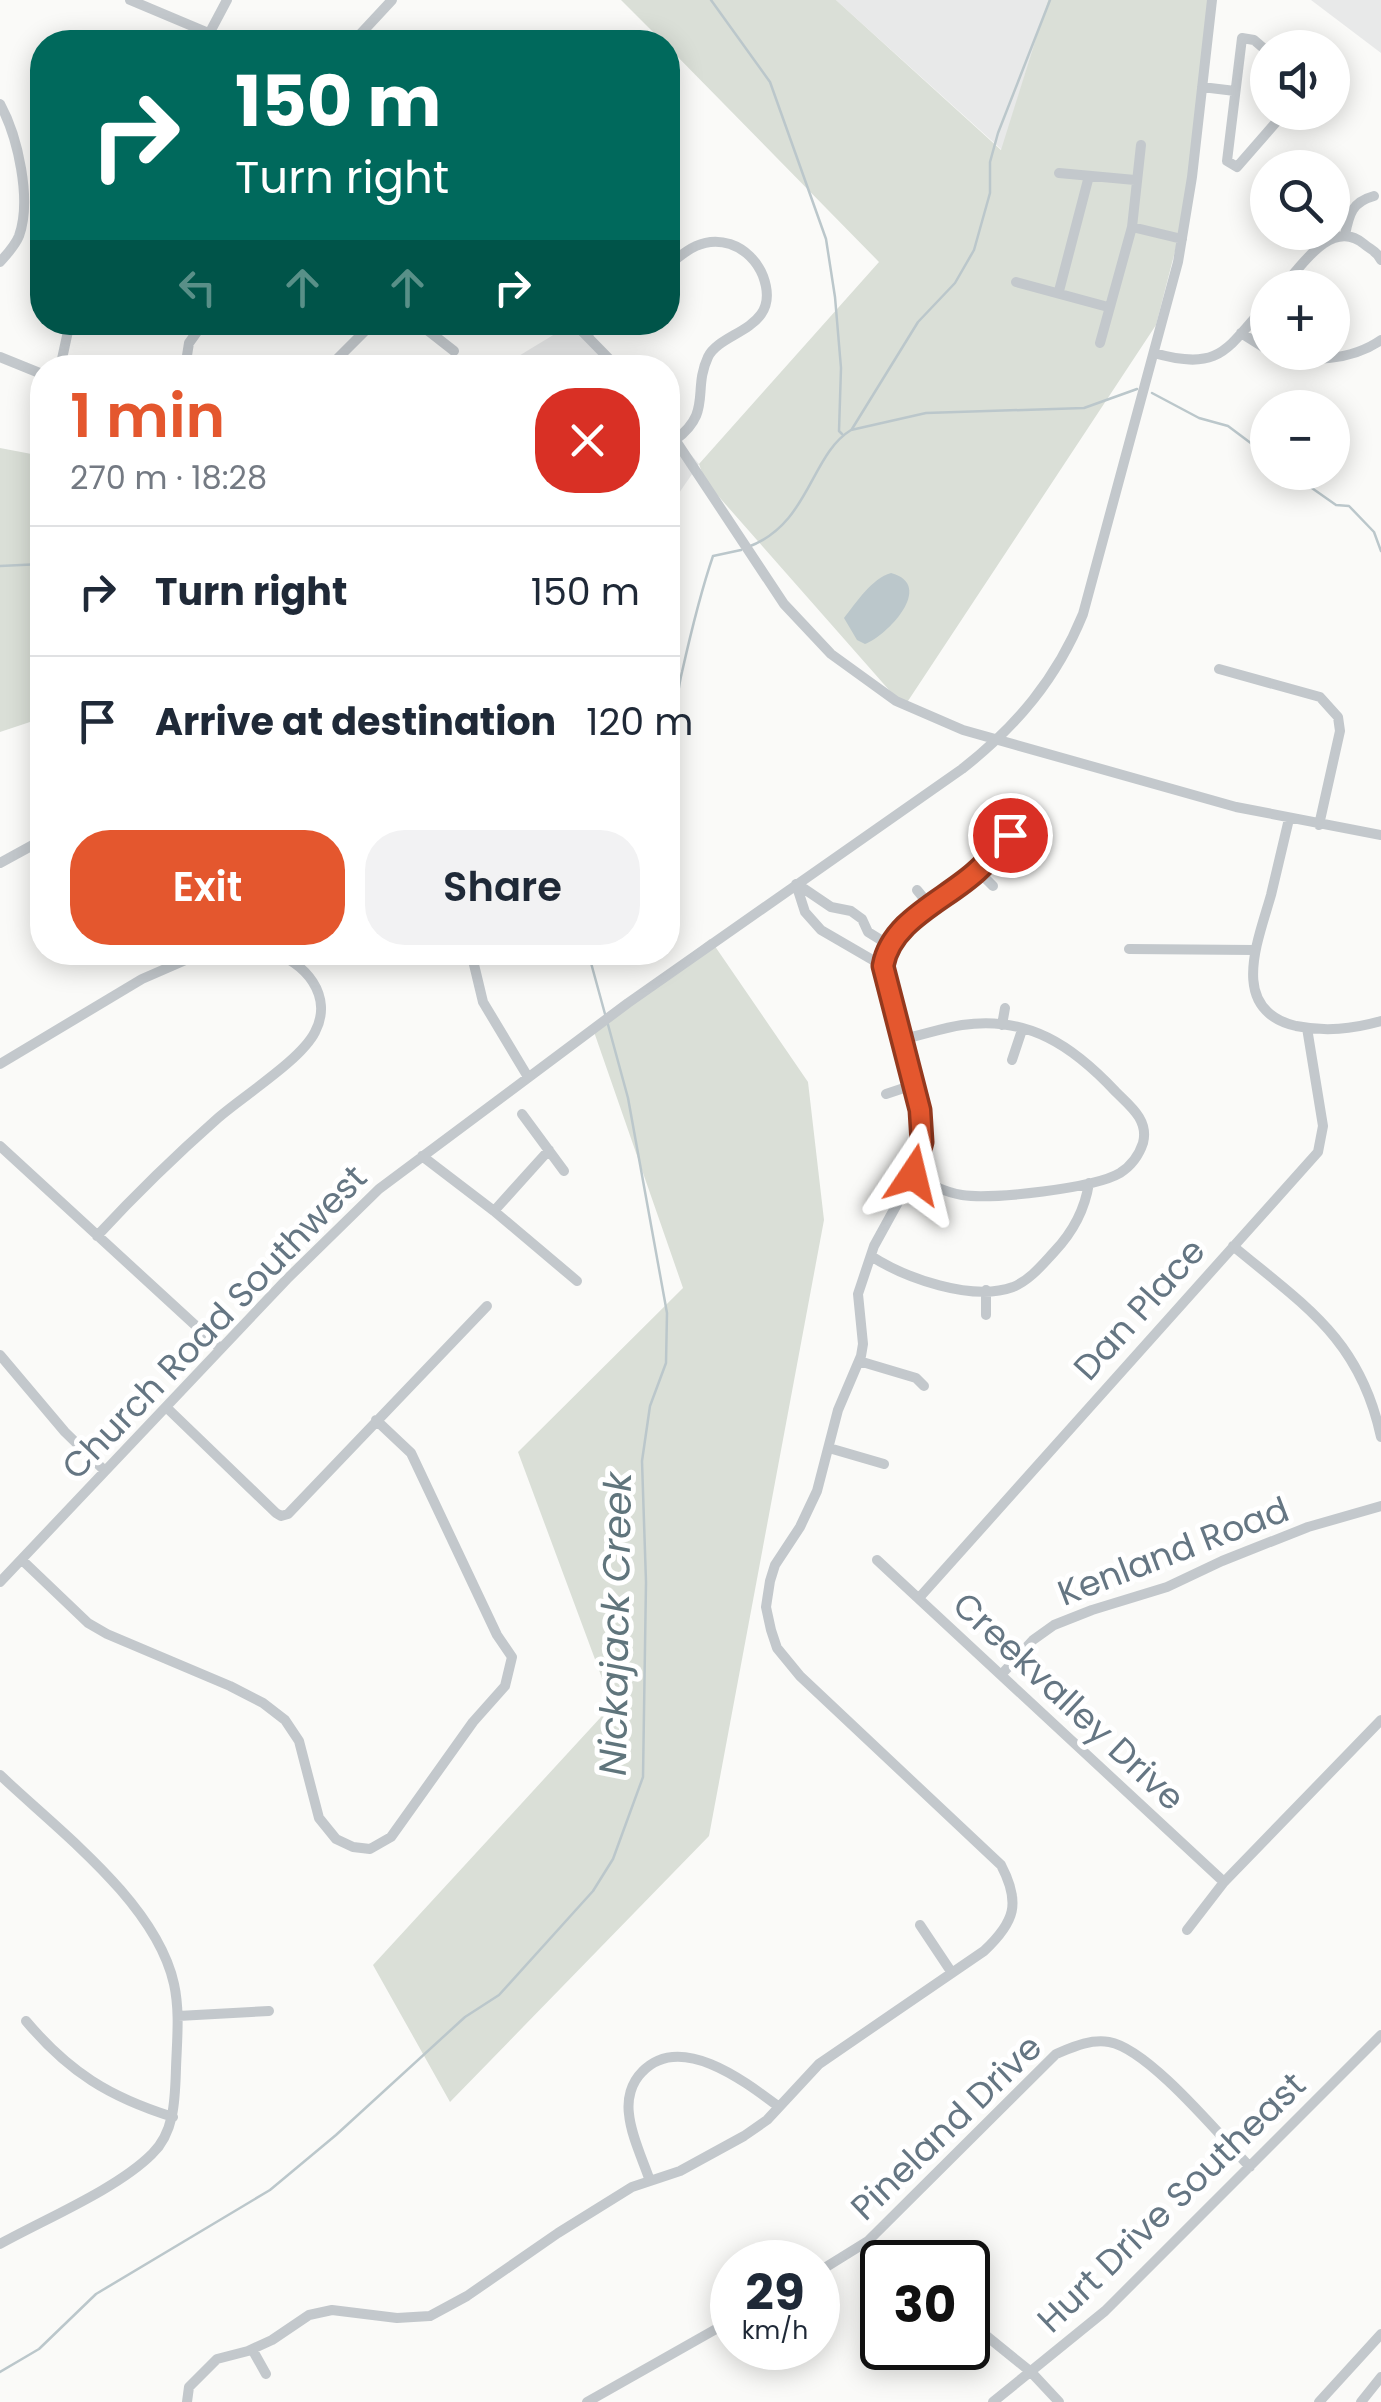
<!DOCTYPE html>
<html lang="en">
<head>
<meta charset="utf-8">
<style>
  body { margin:0; font-family:Poppins,sans-serif; background:#f2f2f3; color:#1f2937; height:100vh; display:flex; flex-direction:column; font-size:38px; white-space:nowrap }
  * { box-sizing:border-box; margin:0 }
  p { font-size:32px; color:#747a83 }
  .icon { flex:none; width:55px; height:55px; fill:none; stroke:currentColor; stroke-width:2; stroke-linecap:round; stroke-linejoin:round }
  .map { position:relative; flex:1; overflow:hidden }
  .drawer { position:absolute; left:30px; top:355px; width:650px; height:610px; display:flex; flex-direction:column; background:#fff; border-radius:40px; box-shadow:0 5px 25px #0003 }
  .drawer>* { flex:none }
  .guide { position:absolute; left:30px; top:30px; width:650px; height:305px; border-radius:40px; box-shadow:0 5px 25px #0003; background:#00695c; color:#fff; overflow:hidden }
  .buttons { position:absolute; left:1250px; top:30px; display:grid; gap:20px }
  .buttons a { display:grid; place-items:center; width:100px; height:100px; border-radius:50%; background:#fff; box-shadow:0 5px 25px #0003; font-size:50px }
  .speed { position:absolute; left:710px; top:2240px; display:flex; gap:20px; font-size:50px; font-weight:700; text-align:center }
  .speed>* { display:grid; place-content:center; width:130px; height:130px; border-radius:50%; background:#fff; box-shadow:0 5px 25px #0003; line-height:1 }
  .speed small { font-size:25px; font-weight:400 }
  .speed .limit { border:5px solid #111; border-radius:15px; background:#fff; color:#111 }
  .pin { position:absolute; display:grid; place-items:center; width:85px; height:85px; color:#fff; margin:-42px; border:5px solid #fff; border-radius:50%; box-shadow:0 2px 10px #0007 }
  .me { position:absolute; width:110px; margin:-55px; rotate:10deg; stroke-linejoin:round; filter:drop-shadow(0 0 8px #0008) }
  .turn { display:flex; align-items:center; gap:35px; height:210px; padding:0 40px; font-size:45px }
  .turn .icon { width:130px; height:130px; stroke-width:2.5 }
  .turn b { display:block; font-size:70px; line-height:85px }
  .lanes { display:flex; align-items:center; height:95px; padding:0 40px; background:#0003; justify-content:center; gap:50px; direction:ltr }
  .lanes .off { opacity:.35 }
  .round { display:grid; place-items:center; flex:none; width:105px; height:105px; border-radius:40px; background:#f2f2f3 }
  .overview { display:flex; align-items:center; justify-content:space-between; height:170px; padding:0 40px }
  h1 { font-size:60px; font-weight:600; line-height:75px; color:#e4572e }
  .button { display:flex; gap:20px; margin-top:auto; padding:20px 40px }
  .button a { flex:1; height:115px; border-radius:40px; background:#e4572e; color:#fff; font-size:40px; font-weight:600; line-height:115px; text-align:center }
  .button a+a { background:#f2f2f3; color:#1f2937 }
  ul { padding:0; list-style:none }
  li { display:flex; align-items:center; gap:30px; height:130px; padding:0 40px; border-top:2px solid #e0e1e3 }
  li div { flex:1 }
  li b { display:block; font-size:38px }
  li em { font-style:normal }
  .map>svg:first-child { display:block }
</style>
</head>
<body>
<div class="map">
<svg width="1381" height="2402" viewBox="0 0 1381 2402">
  <rect width="100%" height="100%" fill="#fafaf8"/>
  <!-- built -->
  <path fill="#e8e9e9" d="M836,0H1048L1002,150Z
    M1311,0H1381V53Z
    M573,323L613,368H499Z
    M668,428L699,464L668,509Z"/>
  <!-- green -->
  <path fill="#dadfd7" d="M621,0H836L1001,150L1048,0H1215L1189,197L1156,325L904,707L705,481L699,464L879,262L668,47V42H663Z
    M0,448L42,456V718L0,732Z
    M710,939L808,1082L824,1220L709,1836L450,2102L373,1965L612,1705L518,1452L683,1288L593,1029Z"/>
  <!-- water -->
  <path fill="#bbc7cb" d="M891,573C936,585 887,636 865,644L857,640L844,618C856,603 872,578 891,573Z"/>
  <g fill="none" stroke-linecap="round" stroke-linejoin="round">
    <!-- stream -->
    <path stroke="#bbc7cb" stroke-width="2.5" d="M711,0L770,82L826,239L835,297L841,368L839,431L842,434
      M1152,393L1199,418L1228,426L1268,456
      M852,429L918,322L955,283L974,250L990,193V162L998,133L1050,0
      M1289,472L1336,505L1349,506L1374,532L1381,551
      M748,547C810,524 810,455 851,430L926,413L1084,408L1137,389
      M0,566L42,564
      M668,734C679,709 676,696 682,672C691,632 700,594 713,556L741,550
      M588,952L605,1014
      M0,2372L39,2349L96,2294L270,2190L336,2135L465,2017L499,1995L593,1891L613,1859L643,1777L646,1582L642,1461L650,1406L666,1363L667,1313L628,1098L607,1021"/>
    <!-- minor -->
    <path stroke="#c3c8cc" stroke-width="10" d="M130,0L230,42
      M210,32L227,0
      M353,42L392,0
      M524,42L535,35L562,42
      M1268,52L1254,40L1242,38L1227,161L1237,167L1285,112
      M1202,87L1235,91
      M0,104C18,137 32,200 19,236C15,246 7,254 0,262
      M668,133L672,137
      M1059,173L1135,180
      M1132,227L1182,239
      M1345,235C1349,214 1352,202 1374,196
      M668,266C686,250 704,236 730,244C745,249 757,261 763,276C783,330 721,330 708,357C692,391 713,412 675,440
      M1016,282L1108,307
      M1282,288C1301,266 1332,217 1364,244C1371,250 1377,251 1381,260
      M1059,291L1089,176
      M417,322L454,351
      M573,322L618,368
      M1241,333L1268,350
      M587,335L600,322
      M1100,343L1132,227L1141,145
      M1274,352C1308,363 1351,361 1381,340
      M1154,353C1221,372 1226,349 1268,303
      M0,357L42,374
      M60,368L70,322
      M185,368L189,343L204,322
      M328,368L374,322
      M668,429L784,604L831,654L896,701L963,730L1236,807L1381,835
      M1219,669L1320,697L1338,717L1340,731L1319,825
      M1289,819C1283,844 1277,870 1271,895C1258,941 1228,1010 1296,1026C1326,1032 1352,1029 1381,1021
      M993,828L1006,840
      M0,863L42,840
      M978,871L993,886
      M796,884L805,912L821,930L883,966
      M797,884L831,907L851,911L862,919L868,932L889,945
      M917,890L931,907
      M1129,949L1254,950
      M471,952L483,1002L528,1077
      M1002,1025L1005,1008
      M903,1039C923,1035 942,1028 962,1025C1028,1015 1073,1046 1116,1092C1130,1106 1149,1120 1143,1143C1139,1155 1131,1166 1120,1173C1095,1188 992,1200 962,1195C944,1192 929,1184 913,1175
      M1012,1060L1022,1030
      M0,1064L142,979L204,952
      M886,1094L913,1085
      M522,1114L564,1171
      M0,1146L220,1348
      M422,1156L494,1211L577,1281
      M494,1211L549,1150
      M97,1236C135,1195 176,1155 218,1118C243,1096 301,1060 315,1032C334,996 305,961 270,952
      M1233,1246C1305,1306 1360,1339 1381,1437
      M871,1256C905,1278 972,1302 1013,1287C1030,1280 1042,1265 1054,1252C1073,1232 1085,1209 1089,1183
      M986,1315V1290
      M0,1355L65,1432L105,1471
      M859,1361L916,1378L924,1386
      M166,1407L276,1513L281,1516L288,1514L487,1306
      M829,1448L884,1464
      M22,1560L88,1623L107,1634L230,1686L263,1703L285,1720L299,1741L319,1818L336,1839L353,1847L370,1849L391,1837L473,1722L505,1686L512,1657L497,1635L411,1453L376,1420
      M877,1560L1224,1882
      M0,1582L287,1279L379,1189L628,1003L962,769C1017,726 1057,678 1083,614L1178,262L1192,177L1212,0
      M919,1598L1318,1152L1323,1126L1307,1028
      M1001,1675L1033,1640L1054,1625L1092,1610L1167,1587L1222,1561L1308,1527L1381,1506
      M0,1775C59,1831 156,1903 174,1984C180,2011 177,2040 176,2068C175,2098 175,2132 152,2154C117,2189 45,2219 0,2244
      M920,1925L952,1973
      M1187,1930L1224,1882L1381,1720
      M178,2016L269,2011
      M26,2021C69,2072 109,2097 173,2117
      M650,2181C643,2160 631,2136 629,2114C627,2099 631,2083 642,2072C681,2031 747,2083 779,2107
      M868,2241L894,2262
      M818,2272L868,2241L1056,2054C1073,2047 1090,2039 1109,2042C1149,2049 1220,2136 1250,2167
      M968,2321L1031,2372L1059,2402
      M252,2349L266,2374
      M187,2402L189,2387L217,2359L248,2351L272,2340L309,2315L332,2310L397,2318L430,2316L467,2296L558,2233L632,2187L680,2171L744,2136L767,2120L819,2064L984,1951C1015,1922 1021,1903 1001,1865L800,1676L777,1648L771,1630L766,1607L770,1581L775,1565L800,1527L817,1491L838,1410L861,1356L863,1344L858,1294L874,1246L913,1175L921,1142L920,1110L883,966L889,945L902,929L978,871L1010,835L1033,827
      M587,2402L732,2320
      M993,2402L1105,2311L1381,2035
      M1319,2402L1381,2334
      M1361,2402L1381,2377"/>
  </g>
  <g fill="none" stroke-linecap="round" stroke-linejoin="round">
    <defs>
      <path id="route" d="M913,1175L922,1142L920,1110L883,966C891,920 946,900 977,871C989,860 1000,847 1010,835"/>
    </defs>
    <!-- route casing -->
    <use href="#route" stroke="#94391e" stroke-width="25"/>
    <!-- route -->
    <use href="#route" stroke="#e4572e" stroke-width="18"/>
  </g>
  <g text-anchor="middle" dominant-baseline="central" stroke-width="10" stroke-linejoin="round" paint-order="stroke">
    <!-- street labels -->
    <g font-size="35" fill="#657683" stroke="#fff">
      <text transform="translate(1139 1309) rotate(-48)">Dan Place</text>
      <text transform="translate(214 1322) rotate(-46)">Church Road Southwest</text>
      <text transform="translate(1173 1551) rotate(-21)">Kenland Road</text>
      <text transform="translate(1069 1701) rotate(43)">Creekvalley Drive</text>
      <text transform="translate(946 2127) rotate(-44)">Pineland Drive</text>
      <text transform="translate(1171 2202) rotate(-44)">Hurt Drive Southeast</text>
    </g>
    <!-- water labels -->
    <g font-size="38" font-style="italic" fill="#60757c" stroke="#fff">
      <text transform="translate(615 1624) rotate(-89)">Nickajack Creek</text>
    </g>
  </g>
</svg>
<div class="buttons">
<a><svg class="icon" aria-label="sound" viewBox="0 0 24 24"><path d="M4 9h4l5-4v14l-5-4H4zM17 9q2 3 0 6"/></svg></a>
<a><svg class="icon" aria-label="search" viewBox="0 0 24 24"><circle cx="10" cy="10" r="6"/><path d="M15 15l6 6"/></svg></a>
<a>+</a>
<a>−</a>
</div>
<div class="speed"><div>29<small>km/h</small></div><div class="limit">30</div></div>
<div class="pin" style="left:1010px;top:835px;background:#d93025"><svg class="icon" aria-label="arrive" viewBox="0 0 24 24"><path d="M6 21V4h12l-3 4 3 4H6"/></svg></div>
<svg class="me" style="left:913px;top:1175px" viewBox="-20 -20 40 40"><path d="M0-17L14 15 0 8-14 15z" fill="#e4572e" stroke="#fff" stroke-width="4"/></svg>
<div class="guide">
<div class="turn"><svg class="icon" aria-label="right" viewBox="0 0 24 24"><path d="M7 20v-9h11M14 6l5 5-5 5"/></svg><div><b>150 m</b>Turn right</div></div>
<div class="lanes"><svg class="icon off" aria-label="left" viewBox="0 0 24 24"><path d="M17 20v-9H6M10 6l-5 5 5 5"/></svg><svg class="icon off" aria-label="ahead" viewBox="0 0 24 24"><path d="M12 20V5M6 11l6-6 6 6"/></svg><svg class="icon off" aria-label="ahead" viewBox="0 0 24 24"><path d="M12 20V5M6 11l6-6 6 6"/></svg><svg class="icon" aria-label="right" viewBox="0 0 24 24"><path d="M7 20v-9h11M14 6l5 5-5 5"/></svg></div>
</div>
<section class="drawer">
<div class="overview"><div><h1>1 min</h1><p>270 m · 18:28</p></div><a class="round" style="background:#d93025;color:#fff"><svg class="icon" aria-label="close" viewBox="0 0 24 24"><path d="M6 6l12 12M18 6L6 18"/></svg></a></div>
<ul>
<li><svg class="icon" aria-label="right" viewBox="0 0 24 24"><path d="M7 20v-9h11M14 6l5 5-5 5"/></svg><div><b>Turn right</b></div><em>150 m</em></li>
<li><svg class="icon" aria-label="arrive" viewBox="0 0 24 24"><path d="M6 21V4h12l-3 4 3 4H6"/></svg><div><b>Arrive at destination</b></div><em>120 m</em></li>
</ul>
<div class="button"><a>Exit</a><a>Share</a></div>
</section>
</div>
</body>
</html>
